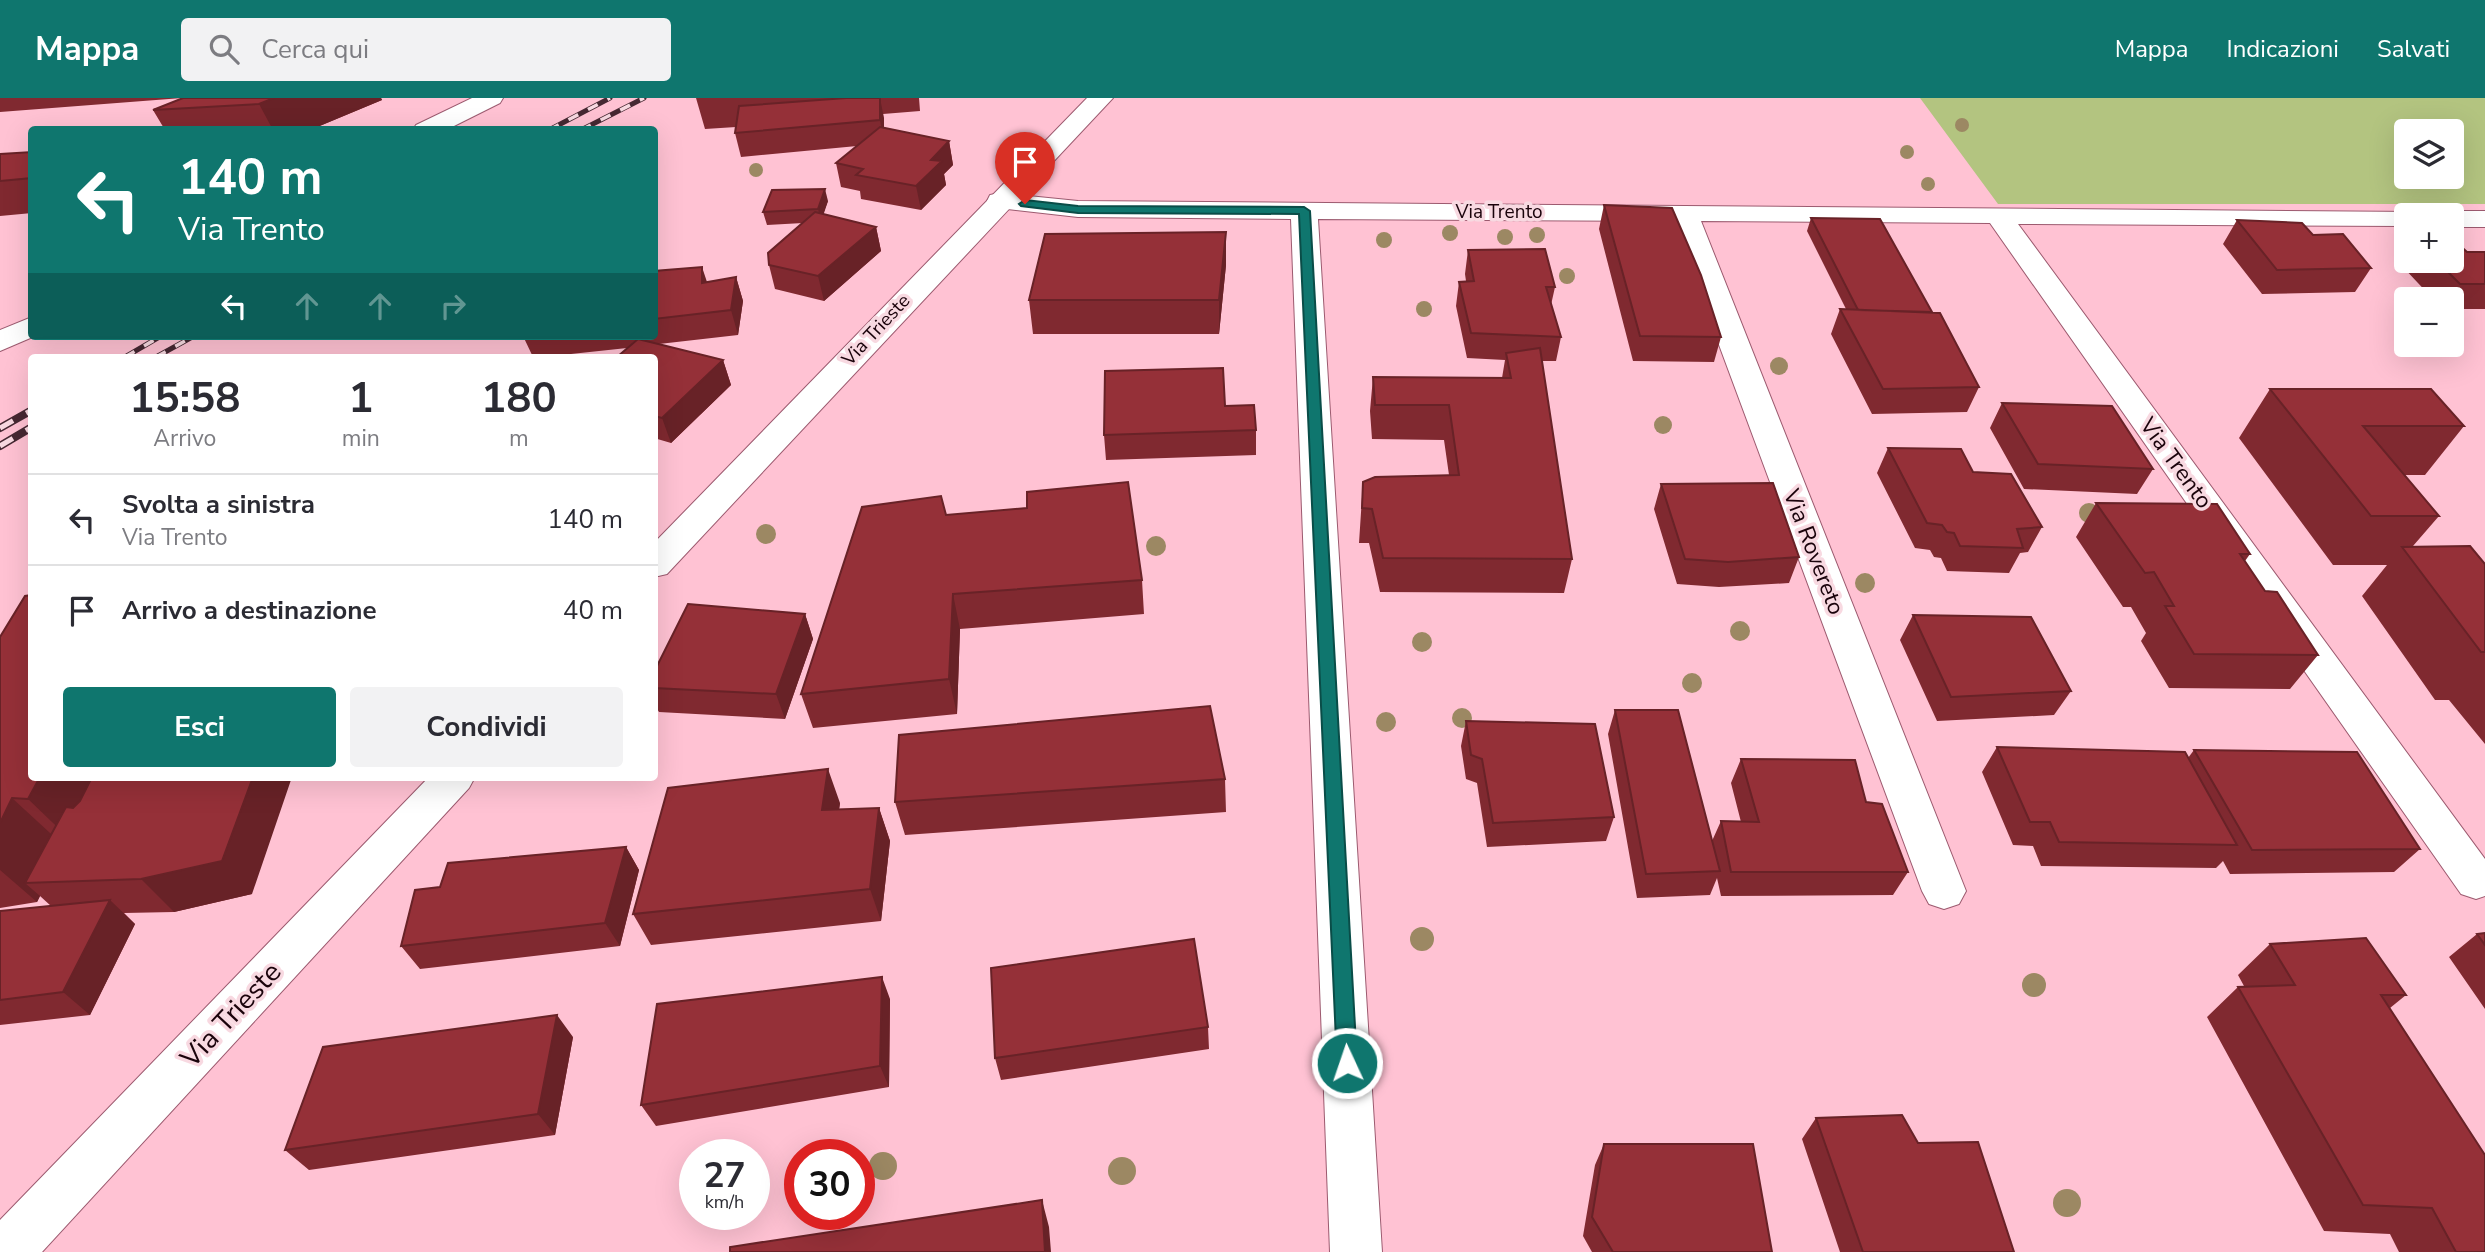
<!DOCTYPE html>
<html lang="it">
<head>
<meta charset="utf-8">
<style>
  body { margin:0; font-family:"Nunito Sans",sans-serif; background:#f2f2f3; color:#2b2b33; height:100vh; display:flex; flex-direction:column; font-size:26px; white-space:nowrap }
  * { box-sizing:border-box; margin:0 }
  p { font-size:23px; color:#7c7c81 }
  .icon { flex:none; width:38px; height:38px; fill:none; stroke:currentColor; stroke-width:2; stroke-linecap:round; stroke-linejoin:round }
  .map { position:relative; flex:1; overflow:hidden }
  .details { position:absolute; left:28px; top:256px; width:630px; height:427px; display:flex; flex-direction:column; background:#fff; border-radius:7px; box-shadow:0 7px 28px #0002 }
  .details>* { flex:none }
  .hud { position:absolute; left:28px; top:28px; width:630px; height:214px; border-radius:7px; box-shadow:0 7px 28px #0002; background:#0f766e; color:#fff; overflow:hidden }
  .fabs { position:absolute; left:2394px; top:21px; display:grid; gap:14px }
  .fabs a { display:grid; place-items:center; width:70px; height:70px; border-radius:7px; background:#fff; box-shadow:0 7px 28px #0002; font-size:35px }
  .speed { position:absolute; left:679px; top:1041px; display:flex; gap:14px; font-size:35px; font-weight:700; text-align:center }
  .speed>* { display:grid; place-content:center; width:91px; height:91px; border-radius:50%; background:#fff; box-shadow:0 7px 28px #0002; line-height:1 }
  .speed small { font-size:18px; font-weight:400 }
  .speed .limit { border:10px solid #d22; background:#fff; color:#111 }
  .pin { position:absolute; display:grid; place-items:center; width:60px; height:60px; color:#fff; margin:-72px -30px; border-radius:50% 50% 50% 0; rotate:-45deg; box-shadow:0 0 7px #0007 }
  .pin .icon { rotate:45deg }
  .me { position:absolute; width:77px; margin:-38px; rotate:357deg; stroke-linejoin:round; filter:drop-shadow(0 0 5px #0008) }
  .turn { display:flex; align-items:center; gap:24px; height:147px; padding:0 35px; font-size:32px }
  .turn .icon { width:91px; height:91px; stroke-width:2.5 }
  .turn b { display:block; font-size:49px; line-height:60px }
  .lanes { display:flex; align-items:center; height:66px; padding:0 35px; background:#0003; justify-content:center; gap:35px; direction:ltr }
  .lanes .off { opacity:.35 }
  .eta { display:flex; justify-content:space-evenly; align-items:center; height:119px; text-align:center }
  .eta b { font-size:42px; font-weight:700; line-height:49px }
  .button { display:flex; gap:14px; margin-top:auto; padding:14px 35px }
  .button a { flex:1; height:80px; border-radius:7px; background:#0f766e; color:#fff; font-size:28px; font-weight:700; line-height:80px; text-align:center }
  .button a+a { background:#f2f2f3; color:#2b2b33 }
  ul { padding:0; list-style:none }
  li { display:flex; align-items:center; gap:21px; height:91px; padding:0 35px; border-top:2px solid #e1e1e2 }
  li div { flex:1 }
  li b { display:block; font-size:26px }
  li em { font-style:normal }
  header { display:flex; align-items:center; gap:42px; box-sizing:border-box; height:98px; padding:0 35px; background:#0f766e; color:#fff }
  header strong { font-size:33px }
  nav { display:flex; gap:38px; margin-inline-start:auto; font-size:24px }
  .search { width:490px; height:63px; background:#f2f2f3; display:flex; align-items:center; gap:18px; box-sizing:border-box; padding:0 24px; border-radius:7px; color:#7c7c81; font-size:26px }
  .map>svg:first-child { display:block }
</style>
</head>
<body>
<header>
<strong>Mappa</strong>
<div class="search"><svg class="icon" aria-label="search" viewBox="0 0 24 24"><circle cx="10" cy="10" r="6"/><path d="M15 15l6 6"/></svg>Cerca qui</div>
<nav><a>Mappa</a><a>Indicazioni</a><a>Salvati</a></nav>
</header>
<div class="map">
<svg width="2485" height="1154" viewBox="0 0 2485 1154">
  <rect width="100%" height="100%" fill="#ffc2d3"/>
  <!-- green -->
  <path fill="#b3c480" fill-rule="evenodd" d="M1920,0H2485V106H1998ZM2406,33H2452V79H2406Z"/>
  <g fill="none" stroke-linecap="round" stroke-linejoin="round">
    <defs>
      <path id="street" d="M1000,95L1078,103L2416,114L2418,117H2406V128L2018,126L2485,761V798L2476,801L2461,796L1990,125L1701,123L1966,793L1959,806L1944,811L1929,806L1922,793L1673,123L1318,121L1382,1154H1330L1291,121L1078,119L990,109L987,103L990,97Z
        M2452,113H2485V129H2452V117H2441Z"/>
      <path id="secondary" d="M1087,0H1113L667,476L654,479V445Z
        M429,679H475L469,690L42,1154H0V1122Z"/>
      <path id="primary" d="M472,0H503L500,5L446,32H413L416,27Z
        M32,219V238H35L0,253V232Z"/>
    </defs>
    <!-- street casing -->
    <use href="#street" stroke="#9c5a6f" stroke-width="2"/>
    <!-- secondary casing -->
    <use href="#secondary" stroke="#9c5a6f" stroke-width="2"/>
    <!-- primary casing -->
    <use href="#primary" stroke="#9c5a6f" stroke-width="2"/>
    <!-- street -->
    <use href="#street" fill="#fff" fill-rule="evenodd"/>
    <!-- secondary -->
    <use href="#secondary" fill="#fff" fill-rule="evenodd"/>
    <!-- primary -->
    <use href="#primary" fill="#fff" fill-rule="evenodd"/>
    <defs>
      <path id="rail-far1" d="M549,32L610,0
        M581,32L644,0
        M125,259L161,238
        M156,259L194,238"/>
      <path id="rail" d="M0,330L32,312
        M0,348L32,329"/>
    </defs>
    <!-- rail-far1 casing -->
    <use href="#rail-far1" stroke="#462832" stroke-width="5"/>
    <!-- rail casing -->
    <use href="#rail" stroke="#462832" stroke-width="8"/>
    <!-- rail-far1 -->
    <use href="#rail-far1" stroke="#f8d9e1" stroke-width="3.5" stroke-dasharray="11" stroke-linecap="butt"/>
    <!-- rail -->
    <use href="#rail" stroke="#f8d9e1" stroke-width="5" stroke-dasharray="15" stroke-linecap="butt"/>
  </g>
  <!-- trees -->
  <g fill="#9c8863">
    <circle cx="1962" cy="27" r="7"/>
    <circle cx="1907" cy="54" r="7"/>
    <circle cx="756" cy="72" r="7"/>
    <circle cx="1928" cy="86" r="7"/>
    <circle cx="1450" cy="135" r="8"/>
    <circle cx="1537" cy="137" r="8"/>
    <circle cx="1505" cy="139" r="8"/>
    <circle cx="1384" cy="142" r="8"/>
    <circle cx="1567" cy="178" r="8"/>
    <circle cx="1424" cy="211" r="8"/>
    <circle cx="1779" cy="268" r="9"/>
    <circle cx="1663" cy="327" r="9"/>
    <circle cx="2089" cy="415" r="10"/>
    <circle cx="766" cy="436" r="10"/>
    <circle cx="1156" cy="448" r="10"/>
    <circle cx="1865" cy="485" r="10"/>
    <circle cx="1740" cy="533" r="10"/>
    <circle cx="1422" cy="544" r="10"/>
    <circle cx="1692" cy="585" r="10"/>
    <circle cx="1462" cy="620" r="10"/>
    <circle cx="1386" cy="624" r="10"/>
    <circle cx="1422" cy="841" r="12"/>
    <circle cx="2034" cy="887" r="12"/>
    <circle cx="883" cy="1068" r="14"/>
    <circle cx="1122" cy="1073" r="14"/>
    <circle cx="2067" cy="1105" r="14"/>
  </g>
  <!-- wall -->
  <path fill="#802930" d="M0,0H182L0,14Z
    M183,0H381L382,2L310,32H165L153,12Z
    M696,0H919L920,13L883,16L884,30L949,43L953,67L944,76L946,87L921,112L861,101L860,93L841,89L836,65L857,48L741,59L735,35L736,29L705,31Z
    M32,54V115L0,118V56Z
    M828,103L823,116L876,129L881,153L824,203L775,191L769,167L803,125L767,127L763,114Z
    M1604,107L1721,239L1714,264L1633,263L1599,131Z
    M1811,120L1932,214L1979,289L1967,314L1872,316L1831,236L1840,211H1846L1807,133Z
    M2237,122L2313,137L2371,170L2355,194L2262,196L2223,146Z
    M1468,152L1555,189L1551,207L1561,239L1556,263H1542L1572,461L1564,495L1380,494L1369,445H1359L1363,384L1449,377L1444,342L1372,341L1370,313L1373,279L1502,280L1505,262L1467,260L1456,208L1459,184L1466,183L1465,176Z
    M2467,154H2485V211H2452V201H2433L2402,168L2406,161V163H2452Z
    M1226,167L1219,236H1033L1029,202Z
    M654,173L707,184L736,179L743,203L738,237L659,246L723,262L731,287L671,345L654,340V259L627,250L543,259H533L523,238H654Z
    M326,238H357L327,240Z
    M2270,291L2464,328L2425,377H2404L2439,418L2413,448L2485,466V646L2449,602H2435L2362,498L2387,467H2333L2239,340Z
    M2002,305L2153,371L2137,396L2024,391L1990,330Z
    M1225,308L1256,332V357L1106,362L1104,337Z
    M1888,350L1973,374L2042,429L2028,454L2020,455L2009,475L1947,473L1941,460L1934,459L1930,452L1915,450L1877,375Z
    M1661,386L1799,459L1789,485L1719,489L1677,486L1654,411Z
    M2096,405L2250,456L2245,463L2265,493L2318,557L2290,591L2169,590L2141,543L2146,535L2131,509H2123L2076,439Z
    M946,417L1142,482L1144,516L960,531L957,616L813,630L801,596Z
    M805,516L813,541L785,621L659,614L654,606V574Z
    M1913,517L2071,593L2054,617L1937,623L1900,542Z
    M0,539L32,679L252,796L174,814L124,815L135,826L90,917L0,927V813L51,808L40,798L37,804L0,810Z
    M1615,612L1712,743L1721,723L1741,724L1731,685L1741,661L1866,704L1908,774L1893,797L1721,798L1717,780L1710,797L1637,800L1608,636Z
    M1466,623L1614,719L1606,743L1487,749L1477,685L1466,681L1461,648Z
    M1997,649L2188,660L2194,652L2420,751L2394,774L2230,776L2223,763L2216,770L2041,768L2033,748L2013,747L1982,674Z
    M1225,681L1226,714L905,737L895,704Z
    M840,705L839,712L879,710L890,743L881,823L651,847L633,816Z
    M626,749L639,772L620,848L420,871L401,848L440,789Z
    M2485,835V911L2449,859L2477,836Z
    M2270,846L2406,897L2390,910L2485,1154H2399L2390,1136L2324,1133L2207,919L2238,889L2244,888L2238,877Z
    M890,901L889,989L656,1028L641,1007Z
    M1208,929L1209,951L1001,982L995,960Z
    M573,939L555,1037L309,1072L285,1052Z
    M1816,1020L1918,1045L2014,1154H1840L1802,1041Z
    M1604,1046L1772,1154H1592L1583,1138L1595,1067Z"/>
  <!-- shaded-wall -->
  <path fill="#682227" d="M274,0H381L382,2L310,32H273L259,6Z
    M880,0L884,20V45L880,22Z
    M949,43L953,67L944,76L946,87L921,112L916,88L931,62Z
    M825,91L828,103L821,124L818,111Z
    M876,129L881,153L824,203L818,178Z
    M1226,134V167L1219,236V202Z
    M702,169L710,193L702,185Z
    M736,179L743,203L738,237L731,212Z
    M723,262L731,287L671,345L662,320Z
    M953,496L960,531L957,616L949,581Z
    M805,516L813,541L785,621L776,596Z
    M828,671L840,705L834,745L822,712Z
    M40,679H111L77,748L28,701Z
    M253,679H292L252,796L174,814L141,781Z
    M12,700L62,746L25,785L40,798L37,804L0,772V725Z
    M879,710L890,743L881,823L870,791Z
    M626,749L639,772L620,848L605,825Z
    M110,802L135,826L90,917L63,894Z
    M882,879L890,901L889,989L880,968Z
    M557,917L573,939L555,1037L538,1016Z
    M1042,1102L1049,1129L1051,1154H1045Z"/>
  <!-- building -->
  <path fill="#953038" stroke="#682227" stroke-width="2" d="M183,0H274L259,6L153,12Z
    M846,0H880V22L735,35L739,8Z
    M880,29L949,43L931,62L942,63L916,88L856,77L863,71L836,65Z
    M32,54V80L0,83V56Z
    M825,91L818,111L763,114L772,92Z
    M1604,107L1672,110L1701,177L1721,239L1640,238Z
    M815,114L876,129L818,178L769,167L768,155Z
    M1811,120L1880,121L1932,214L1858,212Z
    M2237,122L2302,125L2313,137L2343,136L2371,170L2277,172Z
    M1226,134L1219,202H1029L1045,136Z
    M2452,143H2455L2467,154H2485V186H2460L2437,163H2452Z
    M1545,151L1555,189H1546L1561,239L1471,235L1459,184L1474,183L1468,152Z
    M702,169V185L736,179L731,212L654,221V173Z
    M1840,211L1940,215L1979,289L1883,291Z
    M638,241L723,262L662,320L654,318V259H617Z
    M1540,250L1572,461L1383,460L1372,411L1362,410L1363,384L1375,379L1459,377L1449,307H1375L1373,279L1511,280L1506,255Z
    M1223,270L1225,308L1254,307L1256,332L1104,337L1105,273Z
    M2270,291H2431L2464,328H2363L2439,418H2371Z
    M2002,305L2112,308L2153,371L2038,366Z
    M1888,350L1961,351L1973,374L2011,376L2042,429L2017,431L2023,450L1960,448L1954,435L1947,434L1942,427L1927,425Z
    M1128,384L1142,482L953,496L949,581L801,596L862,409L941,398L946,417L1027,410V394Z
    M1773,385L1799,459L1728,464L1685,461L1661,386Z
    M2096,405L2217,406L2250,456H2240L2265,493L2277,494L2318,557L2194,556L2165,508H2174L2154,474L2145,475Z
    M2470,448L2485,466V554H2481L2402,449Z
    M32,497V679H40L28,701L12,700L0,725V539L25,498Z
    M688,506L805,516L776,596L654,590V574Z
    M1913,517L2031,519L2071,593L1951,599Z
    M1210,608L1225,681L895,704L899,637Z
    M1615,612H1678L1720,773L1646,776Z
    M1466,623L1595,626L1614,719L1493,725L1482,661L1471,657Z
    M1997,649L2185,654L2237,747L2059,744L2050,724H2030Z
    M2194,652L2357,654L2420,751L2252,752Z
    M1741,661L1855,662L1866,704L1882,706L1908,774H1731L1721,723L1759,724Z
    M828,671L822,712L879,710L870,791L633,816L668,690Z
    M92,679H253L222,763L141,781L25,785L66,709L73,710L80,703Z
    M626,749L605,825L401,848L415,792L440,789L448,765Z
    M110,802L63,894L0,902V813Z
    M2485,835V847L2477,836Z
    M2366,840L2406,897H2381L2485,1057V1154H2456L2432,1110L2363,1107L2238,889L2295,887L2270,846Z
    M1194,841L1208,929L995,960L991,870Z
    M882,879L880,968L641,1007L657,906Z
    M557,917L538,1016L285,1052L323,949Z
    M1902,1017L1918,1045L1978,1044L2014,1154H1863L1816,1020Z
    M1604,1046H1753L1772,1154H1613L1592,1119Z
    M1042,1102L1045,1154H730V1149Z"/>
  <!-- route -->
  <path fill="#0f766e" stroke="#0a4d48" stroke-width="2" d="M1025,102L1078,108L1304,109L1310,113L1357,965L1354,972L1347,974L1340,972L1337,965L1299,116L1078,115L1021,108L1019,106Z"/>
  <g text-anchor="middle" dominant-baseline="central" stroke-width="7" stroke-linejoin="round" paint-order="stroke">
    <!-- far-street labels -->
    <g font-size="19" fill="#1a030b" stroke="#f8d9e1">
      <text x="1499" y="114">Via Trento</text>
      <text transform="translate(876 232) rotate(-47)">Via Trieste</text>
    </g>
    <!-- street labels -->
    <g font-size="23" fill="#1a030b" stroke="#f8d9e1">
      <text transform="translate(2176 365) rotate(54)">Via Trento</text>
      <text transform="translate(1814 454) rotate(69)">Via Rovereto</text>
    </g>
    <!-- near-street labels -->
    <g font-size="28" fill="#1a030b" stroke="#f8d9e1">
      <text transform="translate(231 917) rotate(-47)">Via Trieste</text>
    </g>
  </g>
</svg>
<div class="fabs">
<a><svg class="icon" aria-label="layers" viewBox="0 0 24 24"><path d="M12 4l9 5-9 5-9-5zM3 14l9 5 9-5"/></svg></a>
<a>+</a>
<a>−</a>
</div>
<div class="speed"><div>27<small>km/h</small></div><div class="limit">30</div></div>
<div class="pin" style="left:1025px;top:106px;background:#d93025"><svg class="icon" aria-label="arrive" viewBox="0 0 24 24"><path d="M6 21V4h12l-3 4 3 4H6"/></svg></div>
<svg class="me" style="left:1347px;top:965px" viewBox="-20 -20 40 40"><circle r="17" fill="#0f766e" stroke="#fff" stroke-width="3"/><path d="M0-11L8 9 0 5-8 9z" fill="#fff"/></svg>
<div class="hud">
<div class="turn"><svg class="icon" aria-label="left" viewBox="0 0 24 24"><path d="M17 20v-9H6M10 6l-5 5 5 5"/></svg><div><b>140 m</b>Via Trento</div></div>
<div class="lanes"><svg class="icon" aria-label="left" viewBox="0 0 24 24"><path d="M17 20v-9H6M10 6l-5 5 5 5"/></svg><svg class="icon off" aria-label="ahead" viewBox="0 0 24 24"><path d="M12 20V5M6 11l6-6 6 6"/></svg><svg class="icon off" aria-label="ahead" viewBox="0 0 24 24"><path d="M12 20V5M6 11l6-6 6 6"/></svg><svg class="icon off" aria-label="right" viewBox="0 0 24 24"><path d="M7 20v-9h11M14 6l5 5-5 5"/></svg></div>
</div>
<section class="details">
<div class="eta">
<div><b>15:58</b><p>Arrivo</p></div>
<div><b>1</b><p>min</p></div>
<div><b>180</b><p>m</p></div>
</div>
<ul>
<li><svg class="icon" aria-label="left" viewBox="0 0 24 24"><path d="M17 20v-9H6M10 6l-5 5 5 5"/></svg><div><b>Svolta a sinistra</b><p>Via Trento</p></div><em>140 m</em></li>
<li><svg class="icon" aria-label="arrive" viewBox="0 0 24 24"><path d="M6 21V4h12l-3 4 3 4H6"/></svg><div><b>Arrivo a destinazione</b></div><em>40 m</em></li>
</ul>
<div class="button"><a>Esci</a><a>Condividi</a></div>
</section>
</div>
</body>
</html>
